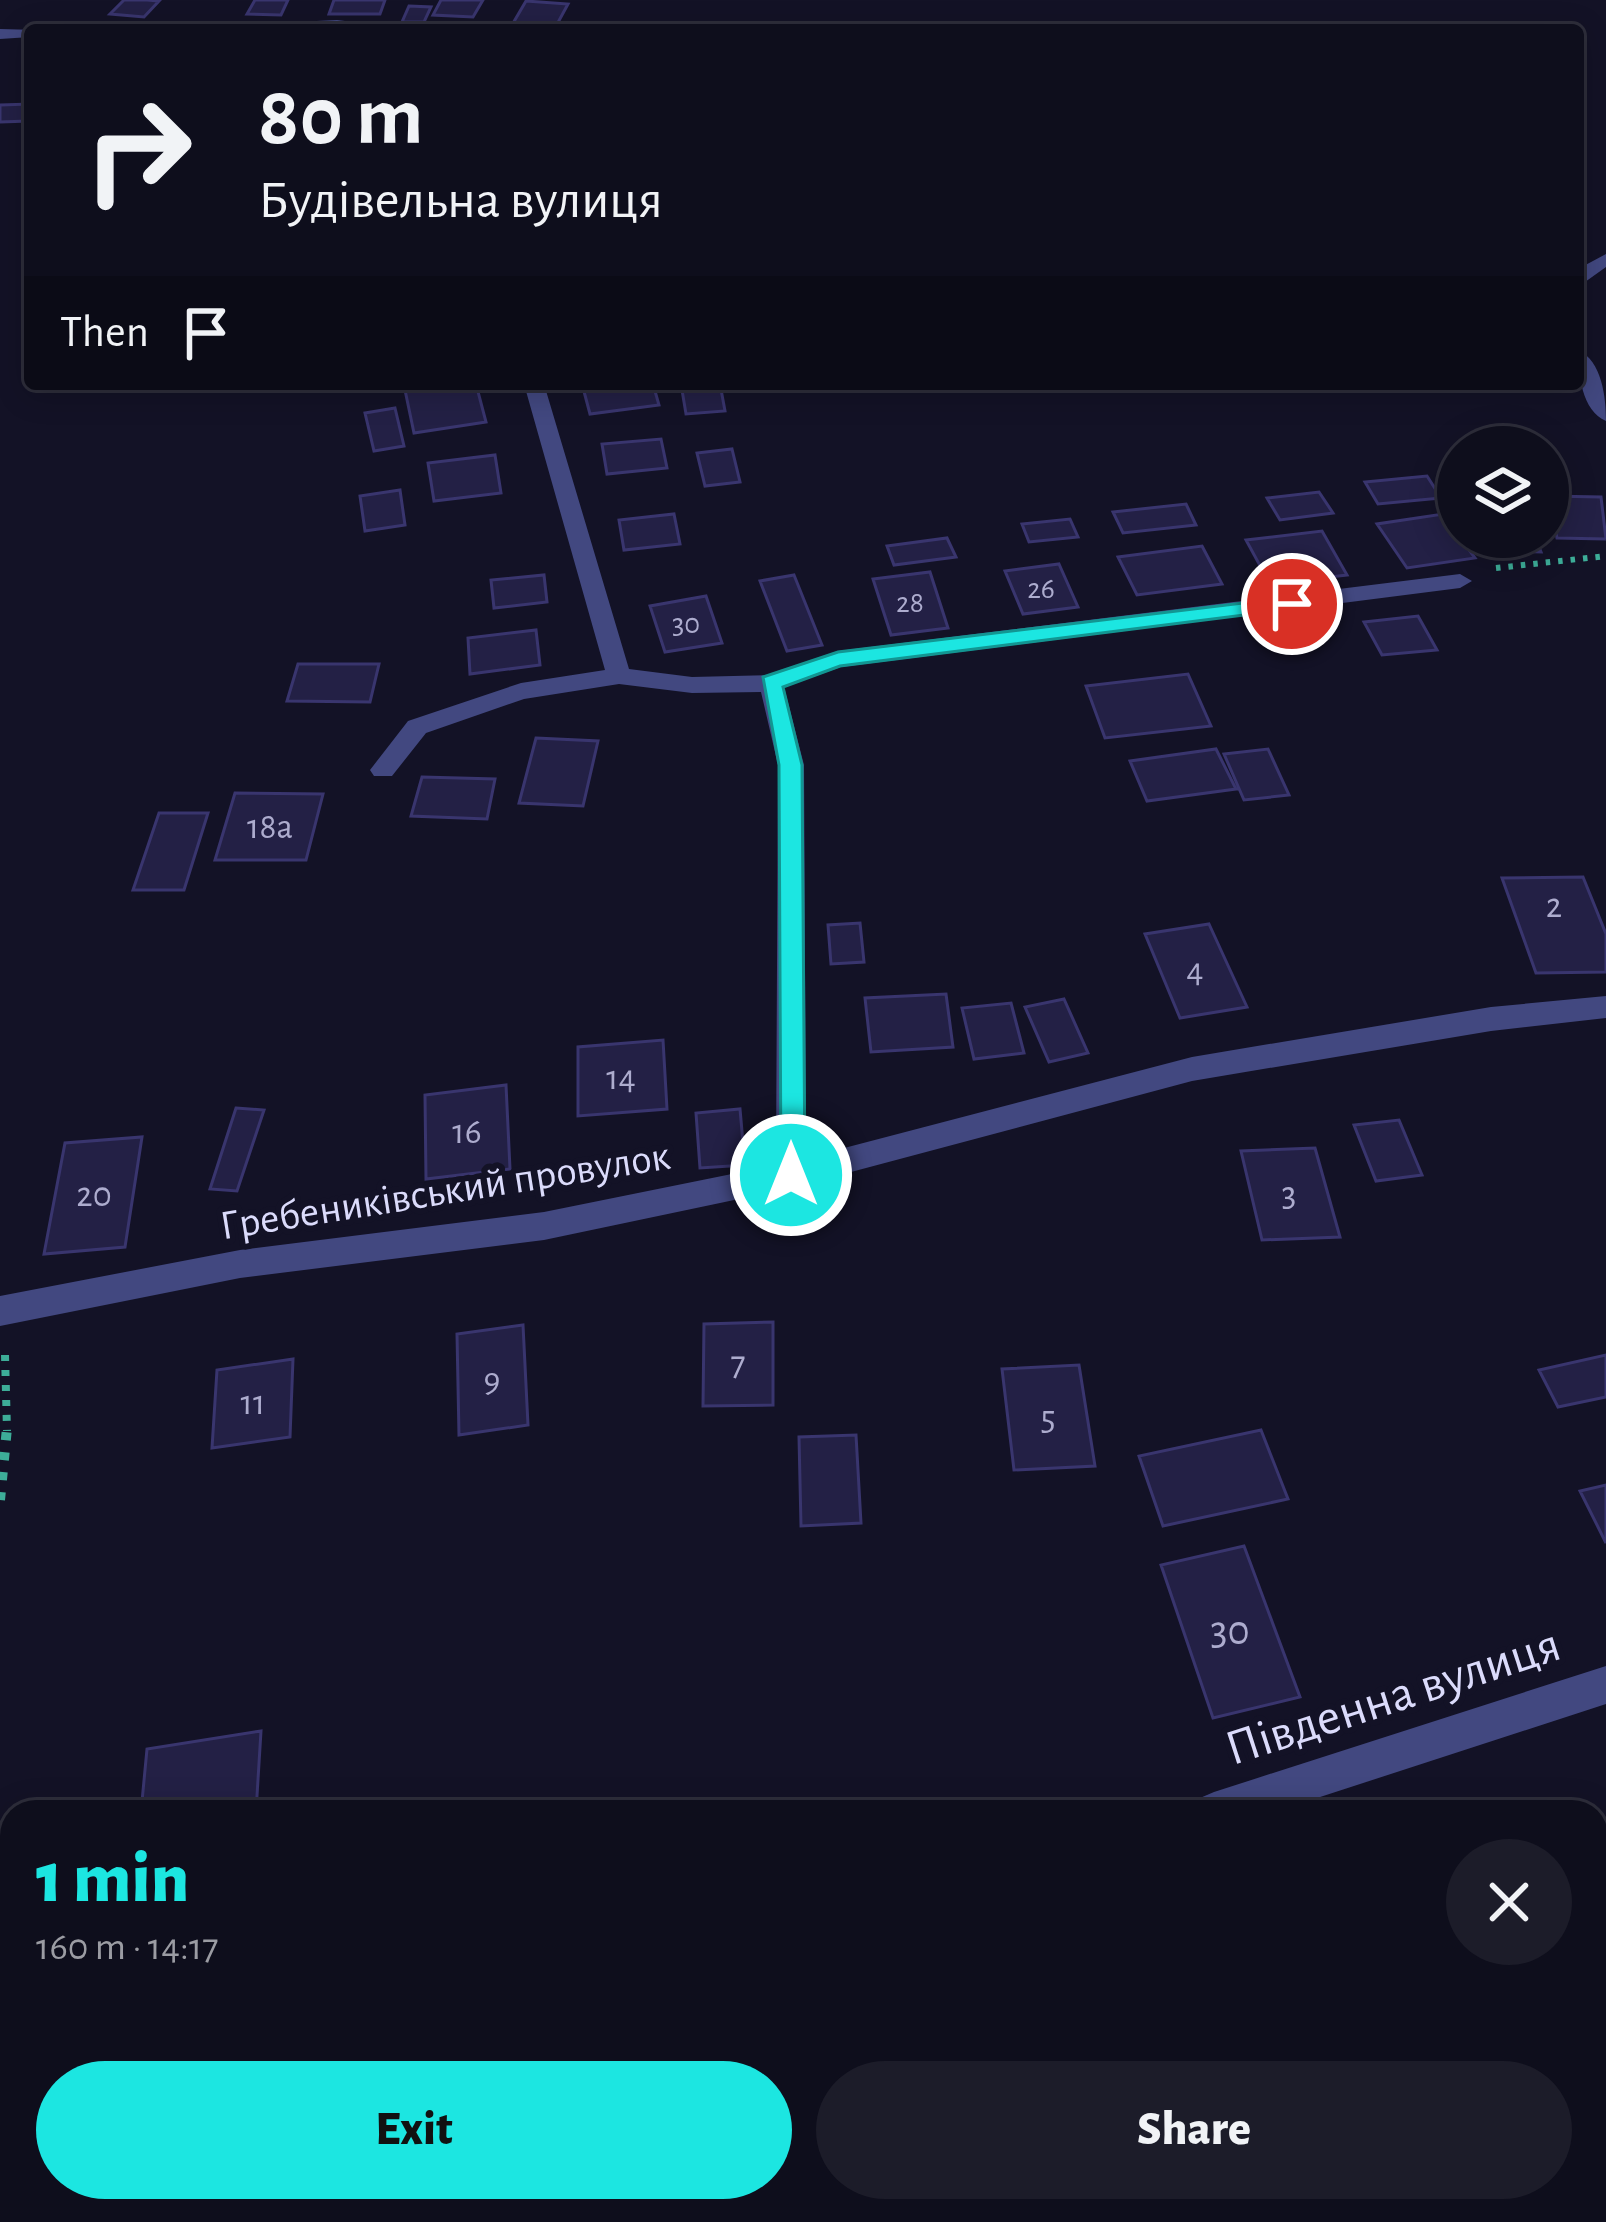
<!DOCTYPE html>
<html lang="en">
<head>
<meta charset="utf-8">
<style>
  body { margin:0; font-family:"Alegreya Sans",sans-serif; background:#1c1c29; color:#f1f3f6; height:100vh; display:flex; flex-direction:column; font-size:45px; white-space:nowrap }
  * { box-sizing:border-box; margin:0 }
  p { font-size:39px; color:#9b9ca3 }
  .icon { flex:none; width:66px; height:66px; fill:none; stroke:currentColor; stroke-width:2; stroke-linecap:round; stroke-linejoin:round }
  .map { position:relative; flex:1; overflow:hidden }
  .panel { position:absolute; left:0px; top:1800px; width:1608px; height:423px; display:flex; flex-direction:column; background:#0e0e1c; border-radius:36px 36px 0 0; box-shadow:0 6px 30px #0003,0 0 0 3px #2e2e3b }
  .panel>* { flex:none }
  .hud { position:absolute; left:24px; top:24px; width:1560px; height:366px; border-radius:12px; box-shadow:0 6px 30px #0003,0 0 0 3px #2e2e3b; background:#0e0e1c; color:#f1f3f6; overflow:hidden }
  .fabs { position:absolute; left:1437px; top:426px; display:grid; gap:24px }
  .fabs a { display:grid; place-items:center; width:132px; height:132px; border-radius:50%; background:#0e0e1c; box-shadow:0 6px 30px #0003,0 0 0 3px #2e2e3b; font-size:60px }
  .pin { position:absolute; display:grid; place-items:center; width:102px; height:102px; color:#fff; margin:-51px; border:6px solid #fff; border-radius:50%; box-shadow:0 3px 12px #0007 }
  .me { position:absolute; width:132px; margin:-66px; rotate:0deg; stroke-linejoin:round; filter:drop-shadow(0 0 9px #0008) }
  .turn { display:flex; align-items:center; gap:42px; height:252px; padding:0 36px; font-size:54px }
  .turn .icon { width:156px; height:156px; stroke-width:2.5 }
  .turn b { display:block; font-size:84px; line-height:102px }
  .then { display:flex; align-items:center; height:114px; padding:0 36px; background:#0003; gap:24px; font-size:45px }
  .round { display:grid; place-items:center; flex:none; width:126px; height:126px; border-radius:63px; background:#1c1c29 }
  .overview { display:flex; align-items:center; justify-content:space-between; height:204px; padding:0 36px }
  h1 { font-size:72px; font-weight:800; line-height:90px; color:#1ce6e1 }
  .button { display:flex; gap:24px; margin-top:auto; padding:24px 36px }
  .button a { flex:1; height:138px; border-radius:72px; background:#1ce6e1; color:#111; font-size:48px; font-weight:800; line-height:138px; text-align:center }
  .button a+a { background:#1c1c29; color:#f1f3f6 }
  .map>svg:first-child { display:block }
</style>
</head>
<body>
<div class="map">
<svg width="1606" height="2222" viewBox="0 0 1606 2222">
  <rect width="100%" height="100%" fill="#131226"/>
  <!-- building -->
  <path fill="#232045" stroke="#39356e" stroke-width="3" d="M124,0H147L159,1L144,17L110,14Z
    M255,0H288L281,15L247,14Z
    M334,0H385L380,14H329Z
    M441,0H483L473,17L433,15Z
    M526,1L568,4L555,28L512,25Z
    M409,6L431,7L424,22H402Z
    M30,104L28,121L0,122V105Z
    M450,384H476L486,422L414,433L405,390Z
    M582,384H653L659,405L590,414Z
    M681,384H720L725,411L686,414Z
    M395,408L404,446L374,451L365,413Z
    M661,439L667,468L607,474L602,444Z
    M732,449L740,482L705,486L697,453Z
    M495,455L501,493L434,501L428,463Z
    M1427,476L1441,498L1378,504L1365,482Z
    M400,490L405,525L365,531L360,496Z
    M1319,492L1333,513L1280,520L1267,498Z
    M1548,496L1601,497L1606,539L1557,538Z
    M1186,504L1196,525L1123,533L1113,512Z
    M674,514L680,544L624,550L619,520Z
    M1443,514L1475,558L1407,568L1377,524Z
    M1070,519L1078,537L1029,542L1022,524Z
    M1322,531L1347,575L1270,584L1246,540Z
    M1500,537H1535L1541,552L1505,551Z
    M947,538L956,557L894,565L887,546Z
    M1202,546L1222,584L1137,595L1118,557Z
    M1059,564L1078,607L1023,614L1005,571Z
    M930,572L948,628L891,635L873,579Z
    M544,575L547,602L494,608L491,580Z
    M794,575L822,645L787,651L760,581Z
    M706,596L722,643L665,652L650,606Z
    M1418,616L1437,650L1382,655L1364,622Z
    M536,630L540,665L470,674L468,638Z
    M298,664H379L370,702L287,701Z
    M1188,674L1211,726L1105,738L1086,686Z
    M536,738L598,741L583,806L519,803Z
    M1216,749L1236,789L1147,801L1130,761Z
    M1268,749L1289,795L1244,800L1224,754Z
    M422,777L495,779L487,819L411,816Z
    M235,793L323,794L306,860H215Z
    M159,813H208L184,890H133Z
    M1583,877L1606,934V972L1536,973L1502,878Z
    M860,923L864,962L831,964L828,925Z
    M1209,924L1247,1007L1180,1018L1145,934Z
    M946,994L953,1047L871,1052L865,998Z
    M1064,999L1088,1053L1049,1062L1025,1007Z
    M1011,1003L1024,1053L974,1059L962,1008Z
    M663,1040L667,1109L578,1116V1047Z
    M506,1085L510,1169L426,1179L425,1095Z
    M236,1108L264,1110L237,1191L210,1189Z
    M740,1109L745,1165L700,1168L696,1113Z
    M1399,1120L1422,1175L1376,1181L1354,1125Z
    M142,1137L125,1247L44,1254L65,1143Z
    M1315,1148L1340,1237L1262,1240L1241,1151Z
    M773,1322V1405L703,1406L704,1324Z
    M523,1325L528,1425L459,1435L457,1334Z
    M1606,1355V1397L1558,1407L1539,1370Z
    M293,1359L290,1437L212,1448L217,1370Z
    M1079,1365L1095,1466L1014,1470L1002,1369Z
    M1261,1430L1288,1499L1163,1526L1139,1456Z
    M856,1435L861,1523L801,1526L799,1437Z
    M1606,1485V1543L1580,1491Z
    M1244,1546L1300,1697L1213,1718L1161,1565Z
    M261,1731L256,1812H141L147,1749Z
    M1596,1882L1606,1905V1927L1596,1929Z
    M1606,2017V2063L1596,2039V2019Z
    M382,2211H488L490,2222H383Z
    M727,2211H759L761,2222H693Z"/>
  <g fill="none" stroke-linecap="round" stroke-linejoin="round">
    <!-- path-far2 -->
    <path stroke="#3dad98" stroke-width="6" stroke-dasharray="4.5 8" stroke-linecap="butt" d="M1496,568L1606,556"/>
    <!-- path-far1 -->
    <path stroke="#3dad98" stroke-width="8" stroke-dasharray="6 9" stroke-linecap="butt" d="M5,1355L7,1431"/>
    <!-- path -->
    <path stroke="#3dad98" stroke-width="10" stroke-dasharray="8 12" stroke-linecap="butt" d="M0,1500L7,1428"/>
    <!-- minor -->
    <path fill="#424880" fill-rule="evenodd" d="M337,20L417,30H224L232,25Z
      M53,25H130L138,30H45Z
      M0,29L37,30H30V37L0,39Z
      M1606,254V267L1578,287V269Z
      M1578,350C1602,361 1606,397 1606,421C1582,411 1578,374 1578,350Z
      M524,384H544L629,669L692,677L769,675L838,651L1460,574L1472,581L1460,588L841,667L784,687L804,765L806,1158L1192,1057L1491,1007L1606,996V1018L1491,1031L1192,1081L791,1188L544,1240L240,1278L0,1326V1296L240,1250L544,1212L776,1165L778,765L761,692L692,693L619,684L524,699L426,733L392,776H374L370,770L408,721L521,683L605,670Z
      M1606,1666V1704L1274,1812H1194L1200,1798L1214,1792Z
      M12,2178V2211H30L12,2222H0V2182Z
      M1053,2211H1097L1100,2222H1056Z"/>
  </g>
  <!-- route -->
  <path fill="#1ce6e1" stroke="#129692" stroke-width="3" d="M1292,597L1303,604L1300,608L840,666L783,687L802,765L805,1175L791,1187L781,1183L779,765L763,677L838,652Z"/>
  <g text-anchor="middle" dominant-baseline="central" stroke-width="12" stroke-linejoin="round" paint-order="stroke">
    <!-- far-number labels -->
    <g font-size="30" fill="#adacce">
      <text x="1041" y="589">26</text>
      <text x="910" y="603">28</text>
      <text x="686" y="624">30</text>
    </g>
    <!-- number labels -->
    <g font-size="36" fill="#adacce">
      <text x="270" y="827">18а</text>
      <text x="1554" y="906">2</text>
      <text x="1195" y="971">4</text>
      <text x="621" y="1078">14</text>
      <text x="467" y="1132">16</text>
      <text x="1289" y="1194">3</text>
      <text x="94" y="1195">20</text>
      <text x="738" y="1364">7</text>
      <text x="492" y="1380">9</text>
      <text x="253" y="1403">11</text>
      <text x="1048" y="1418">5</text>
    </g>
    <!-- street labels -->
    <g font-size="42" fill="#dbdbfb" stroke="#131226">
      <text transform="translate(445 1191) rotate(-9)">Гребениківський провулок</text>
    </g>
    <!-- near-number labels -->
    <g font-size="42" fill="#adacce">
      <text x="1230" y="1631">30</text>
    </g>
    <!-- near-street labels -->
    <g font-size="51" fill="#dbdbfb" stroke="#131226">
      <text transform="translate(1393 1697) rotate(-18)">Південна вулиця</text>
    </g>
  </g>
</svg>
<div class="fabs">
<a><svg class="icon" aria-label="layers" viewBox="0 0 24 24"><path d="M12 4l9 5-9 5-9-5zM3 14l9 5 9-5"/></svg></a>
</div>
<div class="pin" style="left:1292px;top:604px;background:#d93025"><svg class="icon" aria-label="arrive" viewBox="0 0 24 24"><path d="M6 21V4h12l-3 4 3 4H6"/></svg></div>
<svg class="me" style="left:791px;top:1175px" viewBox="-20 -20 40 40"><circle r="17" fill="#1ce6e1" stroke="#fff" stroke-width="3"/><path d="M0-11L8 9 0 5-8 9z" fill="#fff"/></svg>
<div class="hud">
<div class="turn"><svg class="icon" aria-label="right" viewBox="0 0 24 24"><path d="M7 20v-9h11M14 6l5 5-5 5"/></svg><div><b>80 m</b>Будівельна вулиця</div></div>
<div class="then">Then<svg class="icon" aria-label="arrive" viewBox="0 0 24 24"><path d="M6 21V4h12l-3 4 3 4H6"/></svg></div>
</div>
<section class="panel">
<div class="overview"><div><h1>1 min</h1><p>160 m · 14:17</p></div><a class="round"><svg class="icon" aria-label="close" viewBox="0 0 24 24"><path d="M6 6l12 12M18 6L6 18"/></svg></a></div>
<div class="button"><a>Exit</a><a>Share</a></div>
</section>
</div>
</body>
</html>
